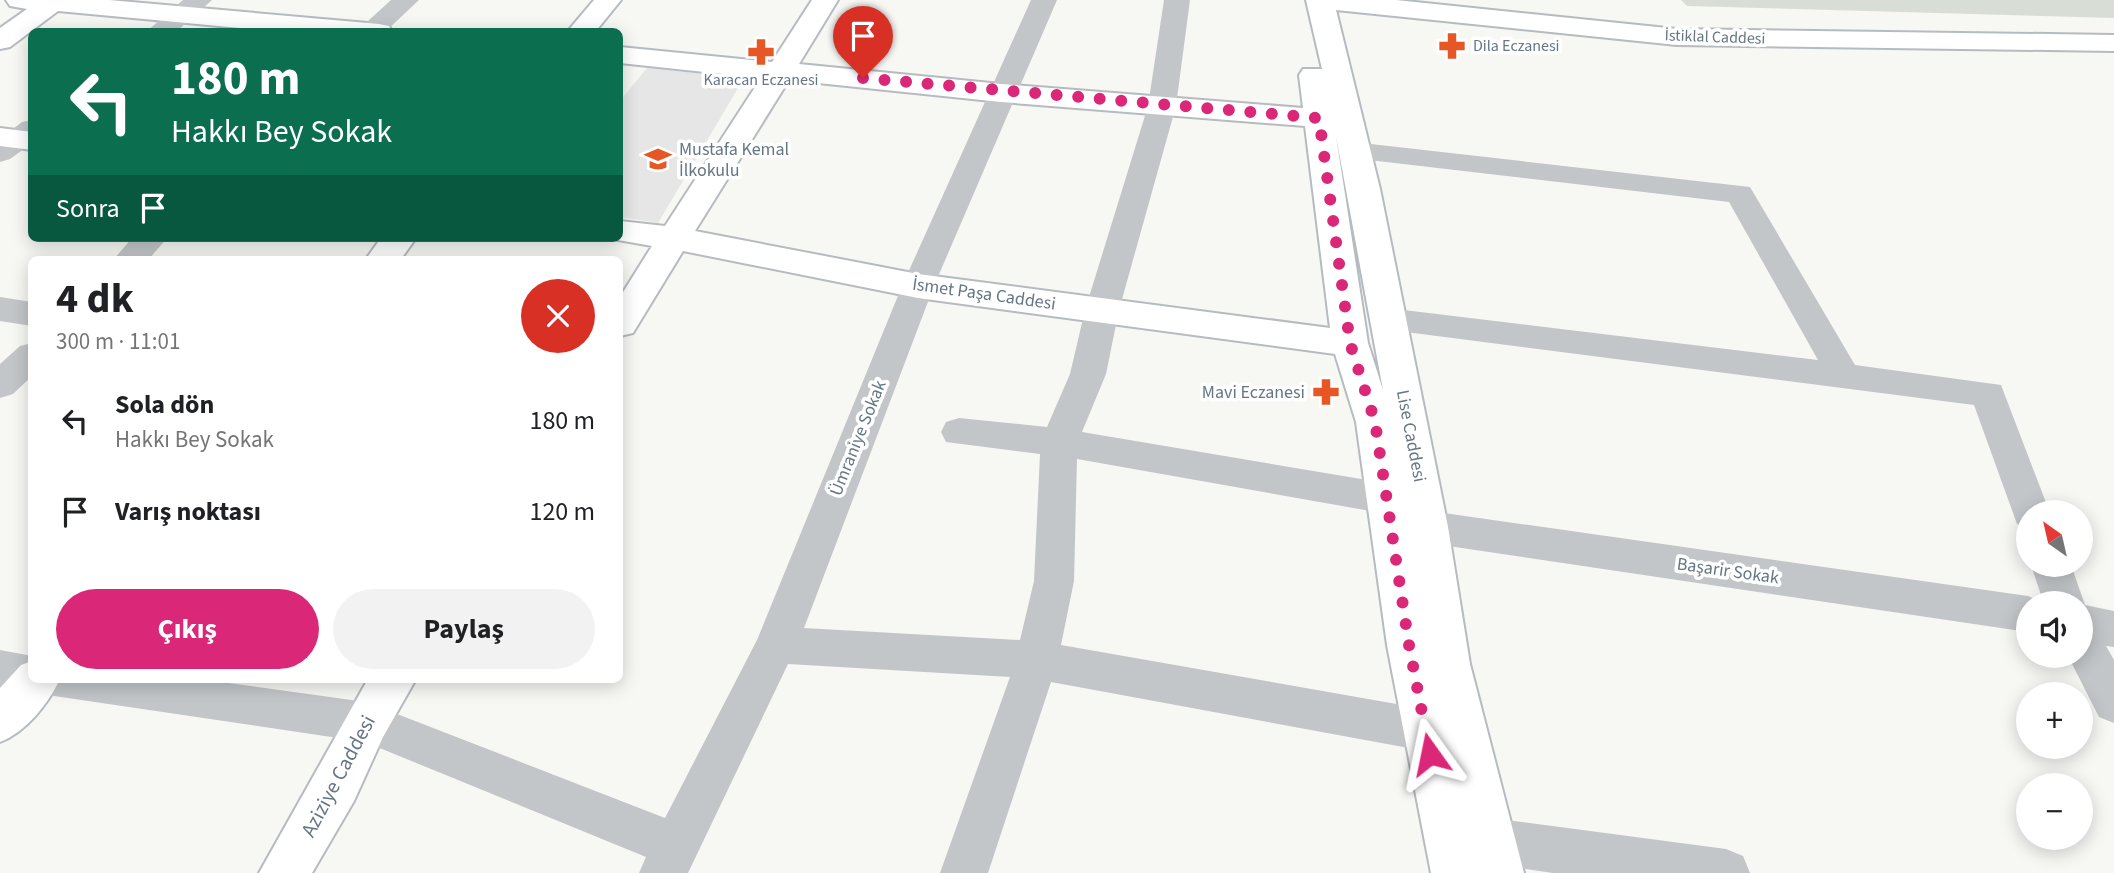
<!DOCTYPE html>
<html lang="tr">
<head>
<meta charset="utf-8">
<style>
  body { margin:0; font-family:"Source Sans 3",sans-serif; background:#f2f2f2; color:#202124; height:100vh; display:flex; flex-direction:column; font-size:26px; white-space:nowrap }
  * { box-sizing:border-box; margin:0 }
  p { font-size:23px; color:#757577 }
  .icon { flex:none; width:38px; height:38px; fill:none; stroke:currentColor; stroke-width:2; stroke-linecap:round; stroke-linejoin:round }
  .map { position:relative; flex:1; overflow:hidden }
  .panel { position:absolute; left:28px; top:256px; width:595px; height:427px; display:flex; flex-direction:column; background:#fff; border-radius:10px; box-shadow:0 4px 18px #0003 }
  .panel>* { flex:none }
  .guide { position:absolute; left:28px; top:28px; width:595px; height:214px; border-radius:10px; box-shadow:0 4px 18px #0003; background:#0b6e4f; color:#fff; overflow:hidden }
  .needle { width:46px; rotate:326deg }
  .buttons { position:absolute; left:2016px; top:500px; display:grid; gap:14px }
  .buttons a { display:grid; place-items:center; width:77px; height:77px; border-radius:50%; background:#fff; box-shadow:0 4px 18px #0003; font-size:35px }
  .pin { position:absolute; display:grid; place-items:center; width:60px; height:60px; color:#fff; margin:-72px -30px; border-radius:50% 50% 50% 0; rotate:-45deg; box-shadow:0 0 7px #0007 }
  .pin .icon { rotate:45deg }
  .me { position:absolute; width:77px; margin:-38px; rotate:348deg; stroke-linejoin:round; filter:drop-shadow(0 0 5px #0008) }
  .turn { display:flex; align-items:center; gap:24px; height:147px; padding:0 28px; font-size:32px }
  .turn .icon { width:91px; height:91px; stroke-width:2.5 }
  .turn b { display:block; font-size:49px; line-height:60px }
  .then { display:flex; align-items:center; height:66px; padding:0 28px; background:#0003; gap:14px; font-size:26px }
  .round { display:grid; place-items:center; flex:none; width:74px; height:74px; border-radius:37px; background:#f2f2f2 }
  .head { display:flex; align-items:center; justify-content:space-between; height:119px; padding:0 28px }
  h1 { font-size:42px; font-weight:700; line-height:52px }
  .action { display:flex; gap:14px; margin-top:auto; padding:14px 28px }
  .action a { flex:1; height:80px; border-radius:42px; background:#db2777; color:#fff; font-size:28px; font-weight:700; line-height:80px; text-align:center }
  .action a+a { background:#f2f2f2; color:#202124 }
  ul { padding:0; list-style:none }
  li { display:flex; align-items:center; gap:21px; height:91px; padding:0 28px }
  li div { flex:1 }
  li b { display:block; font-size:26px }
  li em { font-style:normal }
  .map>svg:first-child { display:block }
</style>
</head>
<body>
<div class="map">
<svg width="2114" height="873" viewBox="0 0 2114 873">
  <rect width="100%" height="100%" fill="#f7f7f4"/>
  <!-- built -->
  <path fill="#e5e6e5" d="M647,68L744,78L658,223L620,217V101Z"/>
  <!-- green -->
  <path fill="#d8ded5" d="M1681,0H2114V18L1687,6Z"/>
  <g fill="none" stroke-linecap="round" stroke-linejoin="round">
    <defs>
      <path id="secondary" d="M6,0H109L379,24L389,26L392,32H282L58,11L10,47L0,49V28L27,9L10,6Z
        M594,0H621L595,32H567Z
        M812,0H838L799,64L1001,84L1303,108L1299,75L1303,69H1322L1306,0H1396L1677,29L2114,35V51L1677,45L1336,10L1380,189L1448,527L1470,664L1524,873H1431L1387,645L1356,422L1335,354L918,298L683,251L633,333L620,336V297L652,246L607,238H620V221L665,226L761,78L620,63V47L772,62ZM789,80L1001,102L1305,126L1330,328L918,274L695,231ZM1336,136L1383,390L1368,343Z
        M0,128L32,132V150L0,146Z
        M381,238H416L401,259H366Z
        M32,661V679H60C48,704 26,732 0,742V688L21,665Z
        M368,679H416L383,737L354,801L312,873H259Z"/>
    </defs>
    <!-- secondary casing -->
    <use href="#secondary" stroke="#b6bbc0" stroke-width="4"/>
    <!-- street -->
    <path fill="#c2c6c9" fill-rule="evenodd" d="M183,0H212L176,32H146Z
      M391,0H419L385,32H356Z
      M1031,0H1057L934,286L804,628L1020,640L1034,581L1040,454L946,442L941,432L946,422L959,418L1047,427L1070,374L1085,310L1148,106L1164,0H1190L1176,106L1119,310L1106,374L1082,432L1385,483L1399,487L1437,512L2028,596L2044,604H2028V632L1428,543L1414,538L1376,512L1077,459L1074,581L1061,645L1425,709L1441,715L1447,730L1441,745L1425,751L1051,682L988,873H940L1010,677L788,664L688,873H639L646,857L365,742L0,688V650L32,656V679H199L366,702L665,818L757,640L902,286Z
      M32,120V143L10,159L0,162V139L22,122Z
      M1353,142L1750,187L1855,365L2001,385L2050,513H2028V528L2017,524L1974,405L1375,328L1370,320L1375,312L1387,308L1818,360L1729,202L1343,157L1338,151L1343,145Z
      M132,238H167L149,259H114Z
      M0,297L32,302V326L0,321Z
      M32,343V376L13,394L0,398V364L20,346Z
      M2031,565H2071L2085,605L2114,611V647L2106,646L2114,660V723L2099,717L2068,656H2081V604H2044Z
      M1491,818L1726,849L1743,856L1750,873H1553L1491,864L1474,858L1467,841L1474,824Z"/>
    <!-- secondary -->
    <use href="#secondary" fill="#fff" fill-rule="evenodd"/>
  </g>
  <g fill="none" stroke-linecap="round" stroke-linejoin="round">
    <!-- route -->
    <path stroke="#db2777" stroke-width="12" stroke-dasharray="0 21.6" d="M863,78L1319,118L1350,343L1375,422L1409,645L1430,754"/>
  </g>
  <!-- icons -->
  <defs>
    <symbol id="pharmacy-bare" viewBox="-9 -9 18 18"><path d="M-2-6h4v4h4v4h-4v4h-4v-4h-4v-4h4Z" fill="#e65725" stroke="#fff" stroke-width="2.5" paint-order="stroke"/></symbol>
    <symbol id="school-bare" viewBox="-9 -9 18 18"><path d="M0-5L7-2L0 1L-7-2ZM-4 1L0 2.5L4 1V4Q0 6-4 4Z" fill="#e65725" stroke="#fff" stroke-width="2.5" paint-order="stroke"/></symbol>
  </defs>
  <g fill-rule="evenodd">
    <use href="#pharmacy-bare" x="1433" y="27" width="38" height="38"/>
    <use href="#pharmacy-bare" x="742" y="33" width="38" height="38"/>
    <use href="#school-bare" x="639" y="140" width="38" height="38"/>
    <use href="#pharmacy-bare" x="1307" y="373" width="38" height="38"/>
  </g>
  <g text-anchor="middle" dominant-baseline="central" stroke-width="7" stroke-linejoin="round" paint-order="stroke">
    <!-- far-street labels -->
    <g font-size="16" fill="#667685" stroke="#fff">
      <text transform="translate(1715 37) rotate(2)">İstiklal Caddesi</text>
    </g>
    <!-- far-poi labels -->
    <g font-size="16" fill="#667685" stroke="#fff" text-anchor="start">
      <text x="1473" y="46">Dila Eczanesi</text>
      <text x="761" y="80" text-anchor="middle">Karacan Eczanesi</text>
    </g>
    <!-- poi labels -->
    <g font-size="18" fill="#667685" stroke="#fff" text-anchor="start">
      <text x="679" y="149">Mustafa Kemal<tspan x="679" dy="21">İlkokulu</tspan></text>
      <text x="1305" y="392" text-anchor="end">Mavi Eczanesi</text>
    </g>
    <!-- street labels -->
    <g font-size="18" fill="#667685" stroke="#fff">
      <text transform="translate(984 294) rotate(8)">İsmet Paşa Caddesi</text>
      <text transform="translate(1411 436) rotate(79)">Lise Caddesi</text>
      <text transform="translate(858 438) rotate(-68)">Ümraniye Sokak</text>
      <text transform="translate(1728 571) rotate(8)">Başarir Sokak</text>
    </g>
    <!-- near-street labels -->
    <g font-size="21" fill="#667685" stroke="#fff">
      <text transform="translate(338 776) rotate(-62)">Aziziye Caddesi</text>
    </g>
  </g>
</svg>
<div class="buttons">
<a><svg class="needle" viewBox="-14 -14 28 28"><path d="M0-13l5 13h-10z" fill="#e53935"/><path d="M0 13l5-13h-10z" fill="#757577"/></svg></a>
<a><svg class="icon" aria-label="sound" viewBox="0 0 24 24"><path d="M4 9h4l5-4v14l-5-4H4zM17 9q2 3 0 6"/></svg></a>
<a>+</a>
<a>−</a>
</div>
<div class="pin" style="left:863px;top:78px;background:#d93025"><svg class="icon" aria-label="arrive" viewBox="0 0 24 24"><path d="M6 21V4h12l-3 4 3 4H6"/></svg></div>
<svg class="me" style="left:1430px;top:754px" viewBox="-20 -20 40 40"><path d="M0-17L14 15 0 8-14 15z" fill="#db2777" stroke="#fff" stroke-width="4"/></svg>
<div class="guide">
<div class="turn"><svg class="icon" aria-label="left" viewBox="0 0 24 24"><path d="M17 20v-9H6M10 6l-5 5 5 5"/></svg><div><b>180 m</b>Hakkı Bey Sokak</div></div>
<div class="then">Sonra<svg class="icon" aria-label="arrive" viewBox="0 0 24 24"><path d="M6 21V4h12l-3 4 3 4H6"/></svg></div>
</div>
<section class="panel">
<div class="head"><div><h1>4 dk</h1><p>300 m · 11:01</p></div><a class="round" style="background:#d93025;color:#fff"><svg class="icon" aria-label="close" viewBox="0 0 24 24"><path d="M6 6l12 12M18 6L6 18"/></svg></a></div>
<ul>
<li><svg class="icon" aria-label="left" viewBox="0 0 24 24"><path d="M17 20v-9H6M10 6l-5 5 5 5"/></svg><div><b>Sola dön</b><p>Hakkı Bey Sokak</p></div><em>180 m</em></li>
<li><svg class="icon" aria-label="arrive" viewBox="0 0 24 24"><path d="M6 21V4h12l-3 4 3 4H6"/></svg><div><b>Varış noktası</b></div><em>120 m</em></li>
</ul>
<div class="action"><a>Çıkış</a><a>Paylaş</a></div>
</section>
</div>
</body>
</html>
